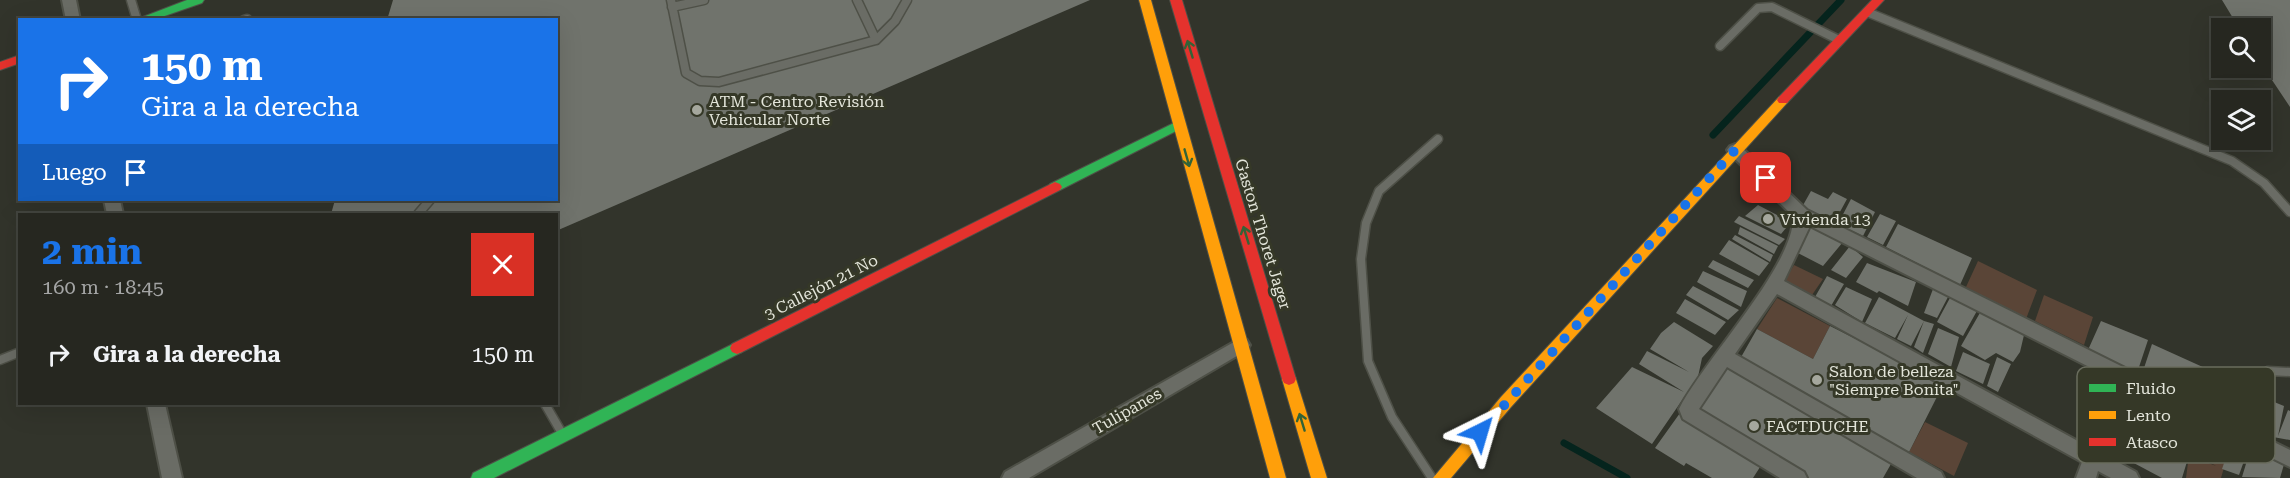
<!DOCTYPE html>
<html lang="es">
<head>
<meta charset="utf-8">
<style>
  body { margin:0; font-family:"Roboto Serif",serif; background:#2e2f29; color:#f1f3f6; height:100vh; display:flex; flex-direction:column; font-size:22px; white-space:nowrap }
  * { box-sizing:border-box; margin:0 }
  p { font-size:20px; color:#a4a5a5 }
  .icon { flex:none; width:33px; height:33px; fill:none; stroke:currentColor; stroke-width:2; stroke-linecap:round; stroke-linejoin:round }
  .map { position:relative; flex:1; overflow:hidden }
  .drawer { position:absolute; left:18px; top:213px; width:540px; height:192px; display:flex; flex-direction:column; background:#262720; border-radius:0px; box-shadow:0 6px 24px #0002,0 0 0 2px #42443e }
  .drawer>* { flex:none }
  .banner { position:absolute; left:18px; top:18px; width:540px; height:183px; border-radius:0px; box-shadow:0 6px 24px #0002,0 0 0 2px #42443e; background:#1a73e8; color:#fff; overflow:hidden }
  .tools { position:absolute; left:2211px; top:18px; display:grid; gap:12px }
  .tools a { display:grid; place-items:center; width:60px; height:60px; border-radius:0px; background:#262720; box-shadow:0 6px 24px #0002,0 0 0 2px #42443e; font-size:30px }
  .pin { position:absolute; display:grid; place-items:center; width:51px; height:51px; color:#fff; margin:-26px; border-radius:12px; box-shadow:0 3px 9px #0006 }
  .me { position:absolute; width:66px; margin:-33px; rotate:40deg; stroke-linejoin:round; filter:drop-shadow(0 0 4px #0008) }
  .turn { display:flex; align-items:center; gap:21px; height:126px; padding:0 24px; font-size:27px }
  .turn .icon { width:78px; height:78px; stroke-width:2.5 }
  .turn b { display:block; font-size:42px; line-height:51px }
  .then { display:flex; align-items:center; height:57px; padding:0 24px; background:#0003; gap:12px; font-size:22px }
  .round { display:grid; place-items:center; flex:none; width:63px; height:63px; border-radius:0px; background:#2e2f29 }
  .headline { display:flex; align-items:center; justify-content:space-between; height:102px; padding:0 24px }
  h1 { font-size:36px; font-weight:700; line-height:45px; color:#1a73e8 }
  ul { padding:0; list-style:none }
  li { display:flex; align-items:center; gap:18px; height:78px; padding:0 24px }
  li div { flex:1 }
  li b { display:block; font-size:22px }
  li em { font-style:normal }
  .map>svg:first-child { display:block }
</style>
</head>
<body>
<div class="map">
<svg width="2290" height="478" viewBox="0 0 2290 478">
  <rect width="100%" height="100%" fill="#32342b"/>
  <!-- green -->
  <path fill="#5a4537" d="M1978,261L2037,290L2026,319L1966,287Z
    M1794,265L1823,279L1812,295L1785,280Z
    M2044,295L2093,317L2084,345L2035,321Z
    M1777,298L1830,326L1813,359L1757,329Z
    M2199,420L2233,436L2221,478H2186L2189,455L2216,466L2191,451Z
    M1925,422L1968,443L1954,476L1909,452Z"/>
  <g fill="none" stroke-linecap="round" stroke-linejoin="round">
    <!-- stream -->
    <path stroke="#05241d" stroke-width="7" d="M1713,135L1841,0
      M1564,443L1627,478"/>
  </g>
  <!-- building -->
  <path fill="#70736c" d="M393,0H1090L556,231V214H331L335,200H556V20H387Z
    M2222,0H2290V107L2260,62V28H2239Z
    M1811,191L1828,199L1833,192L1847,199L1835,221L1802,207Z
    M1851,199L1875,212L1863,236L1838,224Z
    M1758,205L1777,215L1791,222L1781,234L1745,216Z
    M1880,214L1896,221L1883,245L1867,237Z
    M1739,216L1785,239L1779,245L1734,222Z
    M1898,224L1972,258L1960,285L1886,247Z
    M1811,225L1843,242L1823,266L1794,251Z
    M1740,227L1778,246L1774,254L1738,234Z
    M1735,235L1773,255L1770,262L1732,239Z
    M1729,240L1769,263L1759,276L1719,254Z
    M1850,246L1863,257L1846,278L1831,270Z
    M1713,260L1754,280L1748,288L1708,267Z
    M1867,263L1916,282L1908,306L1879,291L1877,293L1856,282Z
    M1703,271L1747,291L1741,307L1697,282Z
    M1827,276L1844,284L1831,306L1815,297Z
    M1693,286L1739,310L1728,320L1686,295Z
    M1846,287L1872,299L1862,322L1835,305Z
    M1933,289L1948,297L1937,318L1924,313Z
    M1951,296L1978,309L1963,336L1937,322Z
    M1879,297L1924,321L1911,346L1897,339L1908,315L1895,338L1865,323Z
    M1685,299L1726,322L1715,335L1676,313Z
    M1981,311L2024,335L2020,352L2013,362L1996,353L1985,360L1961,346Z
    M1924,321L1934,324L1923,353L1914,347Z
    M2101,321L2148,340L2137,373L2088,350Z
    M1674,322L1713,346L1702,358L1698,377L1652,444L1596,408L1632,367L1684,392L1639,364L1647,351L1689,372L1650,349L1661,333Z
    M1830,326L1944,383L1909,452L1740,359L1757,329L1813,359Z
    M1938,328L1959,337L1951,367L1928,354Z
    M2152,344L2216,373L2207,407L2142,374Z
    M1963,352L1990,364L1983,384L1956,371Z
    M1997,357L2011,364L1998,392L1987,386Z
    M1726,360L1895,457L1883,478H1805L1692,408Z
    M2252,393L2284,406L2278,436L2288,410L2290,411V440L2273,437L2246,425Z
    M1680,413L1710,431L1708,434L1762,464L1753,478H1712L1686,463L1684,466L1655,448Z
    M2126,425L2189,455L2182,478H2162L2115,453Z
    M2232,440L2249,447L2239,475L2222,469Z
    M2252,444L2285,461L2280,478L2242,477Z"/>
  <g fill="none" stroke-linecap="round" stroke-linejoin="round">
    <defs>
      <path id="lane" d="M131,0L137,20
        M671,0L686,73L700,81L719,82L876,40L895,21L907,0
        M857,0L876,40
        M672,7L704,0
        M1867,12L2232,161L2264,183L2290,212
        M244,20L247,19
        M1720,46L1758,8L1772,7L1839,40
        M418,214L430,200
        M0,360L20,352
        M2268,371L2290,372
        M545,404L563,435
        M1432,478L1392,417L1368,361L1361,259L1366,223L1379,191L1438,139"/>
      <path id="street" d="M62,0H76L80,20H66Z
        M1735,144L1740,146L1807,210L2290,450V467L2126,386L2103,454L2136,472L2139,478H2111L2098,471L2096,478H2076L2082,462L1777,294L1735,354L1941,472L1944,478H1917L1727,367L1699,409L1804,472L1807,478H1780L1683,419L1679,409C1702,362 1796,264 1793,216L1730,154L1727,150L1730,146ZM1810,226L2111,378L2087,446L1784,281Z
        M104,200H120L123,214H107Z
        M1241,338L1247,340L1250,345L1247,350L1029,478H1002L1005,472Z
        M147,404H165L182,478H162Z"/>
      <path id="fast" d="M187,0H204L202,3L153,20H135Z
        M1178,121L1184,125L1182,128L1060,190H1050L1048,187L1050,184Z
        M737,342L742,344L744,348L742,352L494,478H471L473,473Z"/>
      <path id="slow" d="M1139,0H1151L1286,478H1270Z
        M1783,96L1789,100L1787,103L1511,407L1451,478H1433L1501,397L1779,97Z
        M1289,373L1294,375L1296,379L1327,478H1311L1282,379L1284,375Z"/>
      <path id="jam" d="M1170,0H1182L1296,379L1294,383L1289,385L1284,383L1282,379Z
        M1872,0H1884L1787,103H1779L1777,100L1779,97Z
        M20,55V63L0,70V62Z
        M1055,182L1060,184L1062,187L1060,190L742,352L737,354L732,352L730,348L732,344Z"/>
    </defs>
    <!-- lane casing -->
    <use href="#lane" stroke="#4e5047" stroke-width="11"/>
    <!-- street casing -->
    <use href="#street" stroke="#4e5047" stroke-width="4"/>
    <!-- fast casing -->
    <use href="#fast" stroke="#4e5047" stroke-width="2"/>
    <!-- slow casing -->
    <use href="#slow" stroke="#4e5047" stroke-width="2"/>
    <!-- jam casing -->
    <use href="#jam" stroke="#4e5047" stroke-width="2"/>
    <!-- lane -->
    <use href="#lane" stroke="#6a6c65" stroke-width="8"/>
    <!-- street -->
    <use href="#street" fill="#6a6c65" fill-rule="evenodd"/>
    <!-- fast -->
    <use href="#fast" fill="#30b455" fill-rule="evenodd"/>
    <!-- slow -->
    <use href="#slow" fill="#ff9f0a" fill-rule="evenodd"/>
    <!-- jam -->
    <use href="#jam" fill="#e5322d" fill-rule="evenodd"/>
  </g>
  <!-- one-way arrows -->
  <defs><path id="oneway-shaft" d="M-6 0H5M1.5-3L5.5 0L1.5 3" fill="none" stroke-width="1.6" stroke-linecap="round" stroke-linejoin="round" transform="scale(1.5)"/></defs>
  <g stroke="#336337">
    <use href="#oneway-shaft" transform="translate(1190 49) rotate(-107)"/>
    <use href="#oneway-shaft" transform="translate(1187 158) rotate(74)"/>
    <use href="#oneway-shaft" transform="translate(1246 235) rotate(-107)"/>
    <use href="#oneway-shaft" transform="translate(1302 422) rotate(-107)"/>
  </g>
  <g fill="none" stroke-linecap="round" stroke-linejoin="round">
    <!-- route -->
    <path stroke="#1a73e8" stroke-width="10" stroke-dasharray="0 18" d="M1480,432L1735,150L1766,178"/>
  </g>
  <!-- markers -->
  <g fill="#a5a79d" stroke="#353827" stroke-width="2">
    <circle cx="697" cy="110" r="6"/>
    <circle cx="1768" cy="219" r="6"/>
    <circle cx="1817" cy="380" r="6"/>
    <circle cx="1754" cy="426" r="6"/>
  </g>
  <g text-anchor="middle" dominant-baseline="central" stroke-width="6" stroke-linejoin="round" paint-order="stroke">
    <!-- poi labels -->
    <g font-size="16" fill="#e3e5da" stroke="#353827" text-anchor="start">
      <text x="709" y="101">ATM - Centro Revisión<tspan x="709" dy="18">Vehicular Norte</tspan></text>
      <text x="1780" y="219">Vivienda 13</text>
      <text x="1829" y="371">Salon de belleza<tspan x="1829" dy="18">"Siempre Bonita"</tspan></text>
      <text x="1766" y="426">FACTDUCHE</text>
    </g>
    <!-- street labels -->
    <g font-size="16" fill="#e3e5da" stroke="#353827">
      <text transform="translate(1263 234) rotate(73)">Gaston Thoret Jager</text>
      <text transform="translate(821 287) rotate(-27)">3 Callejón 21 No</text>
      <text transform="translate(1127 411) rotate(-30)">Tulipanes</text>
    </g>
  </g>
  <!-- legend -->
  <rect x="2077" y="367" width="198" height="96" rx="9" fill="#353827" stroke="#696c5d" stroke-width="1.5"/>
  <rect x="2089" y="384" width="27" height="8" fill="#30b455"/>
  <rect x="2089" y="411" width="27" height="8" fill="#ff9f0a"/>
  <rect x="2089" y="438" width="27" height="8" fill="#e5322d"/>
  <g font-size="16" fill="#e3e5da">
    <text x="2126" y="394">Fluido</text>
    <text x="2126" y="421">Lento</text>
    <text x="2126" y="448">Atasco</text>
  </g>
</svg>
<div class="tools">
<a><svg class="icon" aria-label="search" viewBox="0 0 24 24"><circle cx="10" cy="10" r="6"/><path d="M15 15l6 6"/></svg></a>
<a><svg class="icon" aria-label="layers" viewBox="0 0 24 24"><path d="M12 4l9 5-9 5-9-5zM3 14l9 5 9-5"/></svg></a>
</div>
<div class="pin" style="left:1766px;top:178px;background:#d93025"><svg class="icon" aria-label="arrive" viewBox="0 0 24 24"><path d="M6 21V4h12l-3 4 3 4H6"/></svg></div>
<svg class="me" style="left:1480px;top:432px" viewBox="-20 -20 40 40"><path d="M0-17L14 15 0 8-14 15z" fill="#1a73e8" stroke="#fff" stroke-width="4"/></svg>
<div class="banner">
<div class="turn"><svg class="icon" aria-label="right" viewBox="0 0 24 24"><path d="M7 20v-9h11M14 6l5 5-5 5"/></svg><div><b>150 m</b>Gira a la derecha</div></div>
<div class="then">Luego<svg class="icon" aria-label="arrive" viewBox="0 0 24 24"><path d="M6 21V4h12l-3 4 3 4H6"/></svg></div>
</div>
<section class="drawer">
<div class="headline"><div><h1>2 min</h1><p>160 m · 18:45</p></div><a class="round" style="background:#d93025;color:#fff"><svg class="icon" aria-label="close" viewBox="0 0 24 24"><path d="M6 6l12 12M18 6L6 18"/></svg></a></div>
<ul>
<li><svg class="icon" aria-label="right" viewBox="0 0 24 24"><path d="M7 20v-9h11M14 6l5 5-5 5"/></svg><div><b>Gira a la derecha</b></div><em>150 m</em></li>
</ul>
</section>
</div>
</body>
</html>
